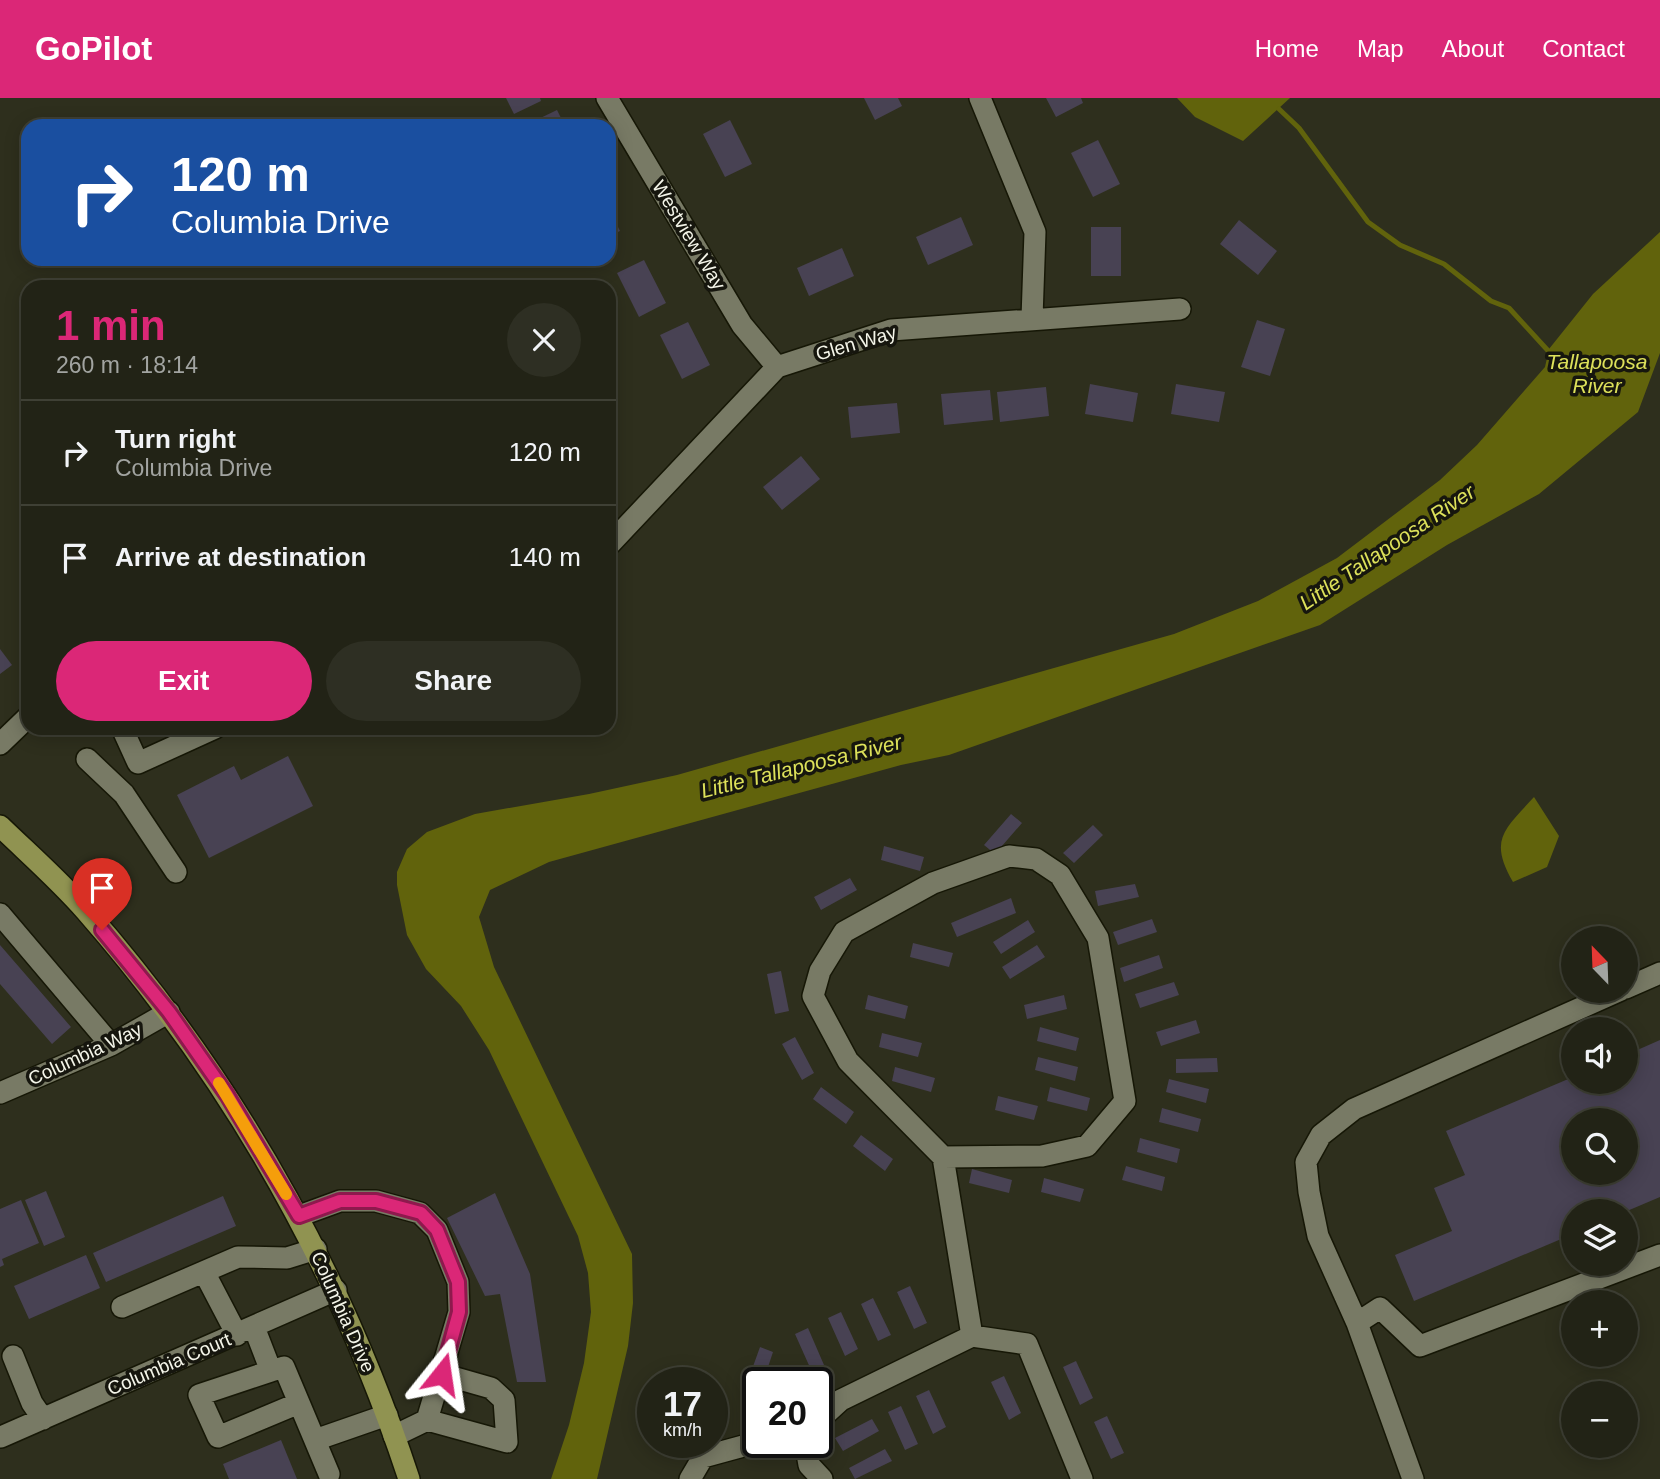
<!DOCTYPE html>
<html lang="en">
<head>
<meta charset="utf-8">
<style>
  body { margin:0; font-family:Arial,sans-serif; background:#2e2f23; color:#f1f3f6; height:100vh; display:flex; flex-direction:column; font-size:26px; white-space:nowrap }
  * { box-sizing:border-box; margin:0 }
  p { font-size:23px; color:#a2a4a1 }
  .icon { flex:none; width:38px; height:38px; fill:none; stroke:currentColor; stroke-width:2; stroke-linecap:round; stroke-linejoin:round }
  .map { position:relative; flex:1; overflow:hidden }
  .sheet { position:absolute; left:21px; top:182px; width:595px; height:455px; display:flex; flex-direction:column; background:#222316; border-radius:21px; box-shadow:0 4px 18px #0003,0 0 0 2px #3f4035 }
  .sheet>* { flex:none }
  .hud { position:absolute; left:21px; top:21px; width:595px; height:147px; border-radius:21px; box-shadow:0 4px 18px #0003,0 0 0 2px #3f4035; background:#1a4fa0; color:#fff; overflow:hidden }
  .needle { width:46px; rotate:337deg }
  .controls { position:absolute; left:1561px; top:828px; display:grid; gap:14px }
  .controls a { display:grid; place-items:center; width:77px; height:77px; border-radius:50%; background:#222316; box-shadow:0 4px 18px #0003,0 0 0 2px #3f4035; font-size:35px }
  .speed { position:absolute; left:637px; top:1269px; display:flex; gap:14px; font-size:35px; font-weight:700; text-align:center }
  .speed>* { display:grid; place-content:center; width:91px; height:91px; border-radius:50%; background:#222316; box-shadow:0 4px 18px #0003,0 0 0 2px #3f4035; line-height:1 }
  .speed small { font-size:18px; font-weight:400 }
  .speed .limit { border:4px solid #111; border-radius:10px; background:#fff; color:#111 }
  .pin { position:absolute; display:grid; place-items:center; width:60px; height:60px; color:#fff; margin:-72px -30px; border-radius:50% 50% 50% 0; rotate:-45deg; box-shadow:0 0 7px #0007 }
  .pin .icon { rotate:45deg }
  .me { position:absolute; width:77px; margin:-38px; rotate:15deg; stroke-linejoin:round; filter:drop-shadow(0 0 5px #0008) }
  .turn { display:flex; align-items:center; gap:24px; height:147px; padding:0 35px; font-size:32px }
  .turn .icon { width:91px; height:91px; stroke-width:2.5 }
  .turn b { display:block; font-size:49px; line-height:60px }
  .round { display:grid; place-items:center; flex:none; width:74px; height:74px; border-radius:37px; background:#2e2f23 }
  .head { display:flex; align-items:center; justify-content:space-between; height:119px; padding:0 35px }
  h1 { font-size:42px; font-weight:700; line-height:52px; color:#db2777 }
  .primary-button { display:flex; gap:14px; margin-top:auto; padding:14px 35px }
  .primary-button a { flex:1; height:80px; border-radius:42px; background:#db2777; color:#fff; font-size:28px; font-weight:700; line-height:80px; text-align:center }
  .primary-button a+a { background:#2e2f23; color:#f1f3f6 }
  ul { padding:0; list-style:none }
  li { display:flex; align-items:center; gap:21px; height:105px; padding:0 35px; border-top:2px solid #3f4035 }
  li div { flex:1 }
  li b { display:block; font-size:26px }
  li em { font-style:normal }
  header { display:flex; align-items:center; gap:42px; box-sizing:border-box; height:98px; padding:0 35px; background:#db2777; color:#fff }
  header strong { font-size:33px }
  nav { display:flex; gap:38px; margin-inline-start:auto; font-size:24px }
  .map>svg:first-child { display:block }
</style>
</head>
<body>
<header>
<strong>GoPilot</strong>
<nav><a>Home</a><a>Map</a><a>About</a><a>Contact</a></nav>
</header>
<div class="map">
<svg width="1660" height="1381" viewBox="0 0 1660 1381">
  <rect width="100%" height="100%" fill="#2e2f1d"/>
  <!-- water -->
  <path fill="#61630c" d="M1177,0H1290L1243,43L1195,19Z
    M1660,134V255L1638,314L1539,396L1447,447L1320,527L949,657L901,667L549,764L490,792L479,819L494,869L632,1156L633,1205L628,1248L597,1381H551L569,1327L584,1265L591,1214L588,1175L578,1138L489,952L461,908L426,871L407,837L397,787V774L407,751L427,734L475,716L589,696L677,677L1174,536L1258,503L1337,460L1440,382L1477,347L1545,269L1549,251L1593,196Z
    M1534,699L1559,738L1547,769L1513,784C1488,741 1505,731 1534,699Z"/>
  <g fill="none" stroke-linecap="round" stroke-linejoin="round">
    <!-- stream -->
    <path stroke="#61630c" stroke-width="5" d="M1279,11L1299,30L1368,124L1400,147L1444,166L1491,203L1509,210L1552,257"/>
  </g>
  <!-- building -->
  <path fill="#484253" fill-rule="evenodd" d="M506,0H540L541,3L514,16Z
    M864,0H898L902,8L875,22Z
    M1046,0H1081L1083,5L1056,19Z
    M557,12L565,28H531L530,25Z
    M730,22L752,66L725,79L703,36Z
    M1098,42L1120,86L1093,99L1071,55Z
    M609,111L620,133L609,138Z
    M961,119L973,147L928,167L916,139Z
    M1239,122L1277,153L1258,177L1220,146Z
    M1091,129H1121V178H1091Z
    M842,150L854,178L809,198L797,170Z
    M644,162L666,205L639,219L617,175Z
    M1257,222L1285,231L1270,278L1241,269Z
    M688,224L710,267L682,281L660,237Z
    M1090,286L1138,295L1133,324L1085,316Z
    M1176,286L1225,294L1219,324L1171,316Z
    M1046,289L1049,318L1000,324L997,294Z
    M990,292L993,322L944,327L941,296Z
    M897,305L900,335L851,340L848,309Z
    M801,358L820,381L782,412L763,389Z
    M0,551L12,567L0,576Z
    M288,658L313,708L209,760L177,697L234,668L241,682Z
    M1011,716L1022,725L995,756L984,747Z
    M1093,727L1103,737L1074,765L1063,755Z
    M884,748L924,759L920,773L881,762Z
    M850,780L857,792L821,812L814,799Z
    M1135,786L1139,799L1098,808L1095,793Z
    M1011,800L1016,815L957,839L951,825Z
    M1152,821L1157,834L1118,847L1113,834Z
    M1028,822L1035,834L1001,856L993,844Z
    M913,845L953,855L949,869L910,859Z
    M0,847L71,929L52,946L0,886Z
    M1037,847L1045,859L1010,881L1002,869Z
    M1159,857L1163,870L1124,884L1120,870Z
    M781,873L789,913L775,916L767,876Z
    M1174,884L1179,897L1140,910L1135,896Z
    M868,897L908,908L905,921L865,911Z
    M1064,897L1067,911L1027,921L1024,907Z
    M1196,922L1200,935L1161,948L1156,934Z
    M1040,929L1079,940L1076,953L1037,943Z
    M882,935L922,945L918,959L879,949Z
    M795,939L814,975L802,982L782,946Z
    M1660,942V1099L1627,1113H1573V1136L1414,1203L1395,1157L1452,1133L1434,1090L1465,1077L1446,1033L1573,979V984H1626V957ZM1573,1022H1626V1074H1573Z
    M1038,959L1078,969L1075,983L1035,972Z
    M1217,960L1218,974L1176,975V961Z
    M895,969L935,980L931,994L892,983Z
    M1169,981L1209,991L1206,1005L1166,994Z
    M821,989L854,1014L846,1026L813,1001Z
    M1050,989L1090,1000L1087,1013L1047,1003Z
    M998,998L1038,1008L1034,1022L995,1012Z
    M1162,1010L1201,1021L1198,1034L1159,1024Z
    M861,1037L893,1061L885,1073L853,1048Z
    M1140,1040L1180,1051L1177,1065L1137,1054Z
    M1126,1068L1165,1079L1162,1093L1122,1082Z
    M972,1071L1012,1082L1009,1095L969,1085Z
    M1044,1080L1084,1091L1080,1104L1041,1094Z
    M46,1093L65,1139L44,1148L25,1102Z
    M495,1095L530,1176L546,1284H517L500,1196L485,1198L447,1120Z
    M223,1098L236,1128L106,1184L93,1155Z
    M21,1102L39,1145L2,1161L4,1167L0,1169V1111Z
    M86,1157L100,1190L29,1221L14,1188Z
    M910,1188L927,1225L914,1231L897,1194Z
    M873,1200L891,1237L878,1243L861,1206Z
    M841,1214L858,1251L845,1258L828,1220Z
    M808,1230L824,1267L812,1274L795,1236Z
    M760,1249L773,1254L763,1284H758V1292L746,1288Z
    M1076,1263L1093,1300L1080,1307L1063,1269Z
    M1004,1278L1021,1315L1009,1322L991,1284Z
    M929,1292L946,1329L933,1336L916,1298Z
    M901,1308L918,1346L905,1352L888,1314Z
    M1107,1318L1124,1355L1111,1361L1094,1324Z
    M872,1321L879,1333L843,1353L835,1340Z
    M281,1342L297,1381H229L223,1366Z
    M885,1351L892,1363L855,1381L849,1370Z"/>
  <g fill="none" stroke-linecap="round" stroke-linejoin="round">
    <defs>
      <path id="minor" d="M607,0L742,227L777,269
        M980,0L1035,134L1032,220
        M609,447L777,269L891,232L1180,211
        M122,630L138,665L215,630
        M0,646L28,619
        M87,661L124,696L176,774
        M1009,758L1036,761L1060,777L1098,840L1125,1003L1087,1048L1042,1058L943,1059L848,963L813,898L820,873L844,834L933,785Z
        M0,816L111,947
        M1626,890L1660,875
        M0,995L111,947L169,914
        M943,1059L972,1238
        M299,1118L340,1103H376L420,1115L437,1132L458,1184L459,1214L427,1322L394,1338
        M204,1174L237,1237
        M122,1209L238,1159L287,1160L316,1151
        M1357,1225L1380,1210L1420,1248L1660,1157
        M254,1229L271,1273L284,1269L329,1376
        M13,1258L32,1305L43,1321
        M271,1273L199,1297L218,1339L299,1305
        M427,1322L507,1344L504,1302L491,1290L442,1276
        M817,1324L841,1302L972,1238L1027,1246L1082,1381
        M1,1339L336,1192
        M315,1342L387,1317
        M805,1344L809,1367L822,1381
        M690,1381L703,1359L758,1344
        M1413,1381L1357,1225L1318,1138L1309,1094L1306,1064L1321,1037L1354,1011L1621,892"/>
      <path id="major" d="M0,728C29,756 60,783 86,813C232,980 340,1171 409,1381"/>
    </defs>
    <!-- minor casing -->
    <use href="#minor" stroke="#161706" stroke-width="24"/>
    <!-- major casing -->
    <use href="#major" stroke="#161706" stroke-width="24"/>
    <!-- minor -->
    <use href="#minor" stroke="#787a65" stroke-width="21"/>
    <!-- major -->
    <use href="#major" stroke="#909351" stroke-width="21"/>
  </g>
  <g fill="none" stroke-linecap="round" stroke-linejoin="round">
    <defs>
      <path id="route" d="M102,832L169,914L227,997L299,1118L340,1103H376L421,1115L437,1132L458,1184L459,1214L442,1276"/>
    </defs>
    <!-- route casing -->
    <use href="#route" stroke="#8e194d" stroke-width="18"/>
    <!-- route -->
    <use href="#route" stroke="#db2777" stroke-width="12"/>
    <!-- slow -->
    <path stroke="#f59e0b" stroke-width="12" d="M219,985L286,1096"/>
  </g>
  <g text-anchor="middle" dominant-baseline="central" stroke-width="7" stroke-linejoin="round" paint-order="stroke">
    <!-- street labels -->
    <g font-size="19" fill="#f4f5e9" stroke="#16160e">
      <text transform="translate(689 137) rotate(59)">Westview Way</text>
      <text transform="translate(856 245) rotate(-16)">Glen Way</text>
      <text transform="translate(85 956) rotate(-25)">Columbia Way</text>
      <text transform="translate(343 1214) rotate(66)">Columbia Drive</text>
      <text transform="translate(169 1266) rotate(-23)">Columbia Court</text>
    </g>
    <!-- water labels -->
    <g font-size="21" font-style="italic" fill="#dde15a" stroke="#16160e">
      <text x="1597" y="263">Tallapoosa<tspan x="1597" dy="24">River</tspan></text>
      <text transform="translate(1387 449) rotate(-34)">Little Tallapoosa River</text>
      <text transform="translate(801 668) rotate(-14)">Little Tallapoosa River</text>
    </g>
  </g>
</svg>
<div class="controls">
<a><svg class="needle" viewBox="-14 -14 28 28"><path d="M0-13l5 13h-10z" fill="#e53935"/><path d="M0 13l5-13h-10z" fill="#a2a4a1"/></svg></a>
<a><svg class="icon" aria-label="sound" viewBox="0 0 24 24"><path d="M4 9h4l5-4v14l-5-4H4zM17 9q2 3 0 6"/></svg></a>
<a><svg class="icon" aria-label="search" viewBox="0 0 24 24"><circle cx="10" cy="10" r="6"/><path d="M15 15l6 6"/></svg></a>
<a><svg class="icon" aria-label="layers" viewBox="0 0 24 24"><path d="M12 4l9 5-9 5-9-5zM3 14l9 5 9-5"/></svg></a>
<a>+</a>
<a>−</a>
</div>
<div class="speed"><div>17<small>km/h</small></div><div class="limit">20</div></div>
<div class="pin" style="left:102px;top:832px;background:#d93025"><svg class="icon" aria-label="arrive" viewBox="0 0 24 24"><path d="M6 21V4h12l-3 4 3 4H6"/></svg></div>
<svg class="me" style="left:442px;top:1276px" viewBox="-20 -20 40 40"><path d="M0-17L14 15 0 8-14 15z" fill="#db2777" stroke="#fff" stroke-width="4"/></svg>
<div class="hud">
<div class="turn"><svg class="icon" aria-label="right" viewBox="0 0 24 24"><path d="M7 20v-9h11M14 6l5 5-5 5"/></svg><div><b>120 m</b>Columbia Drive</div></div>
</div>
<section class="sheet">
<div class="head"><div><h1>1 min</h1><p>260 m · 18:14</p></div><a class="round"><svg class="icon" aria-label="close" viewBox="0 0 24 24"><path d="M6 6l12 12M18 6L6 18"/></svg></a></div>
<ul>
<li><svg class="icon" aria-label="right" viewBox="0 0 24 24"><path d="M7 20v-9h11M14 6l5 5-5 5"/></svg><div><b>Turn right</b><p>Columbia Drive</p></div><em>120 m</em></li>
<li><svg class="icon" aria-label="arrive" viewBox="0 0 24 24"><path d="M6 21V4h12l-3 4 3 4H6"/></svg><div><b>Arrive at destination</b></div><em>140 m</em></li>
</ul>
<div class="primary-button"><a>Exit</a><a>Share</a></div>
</section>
</div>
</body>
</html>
